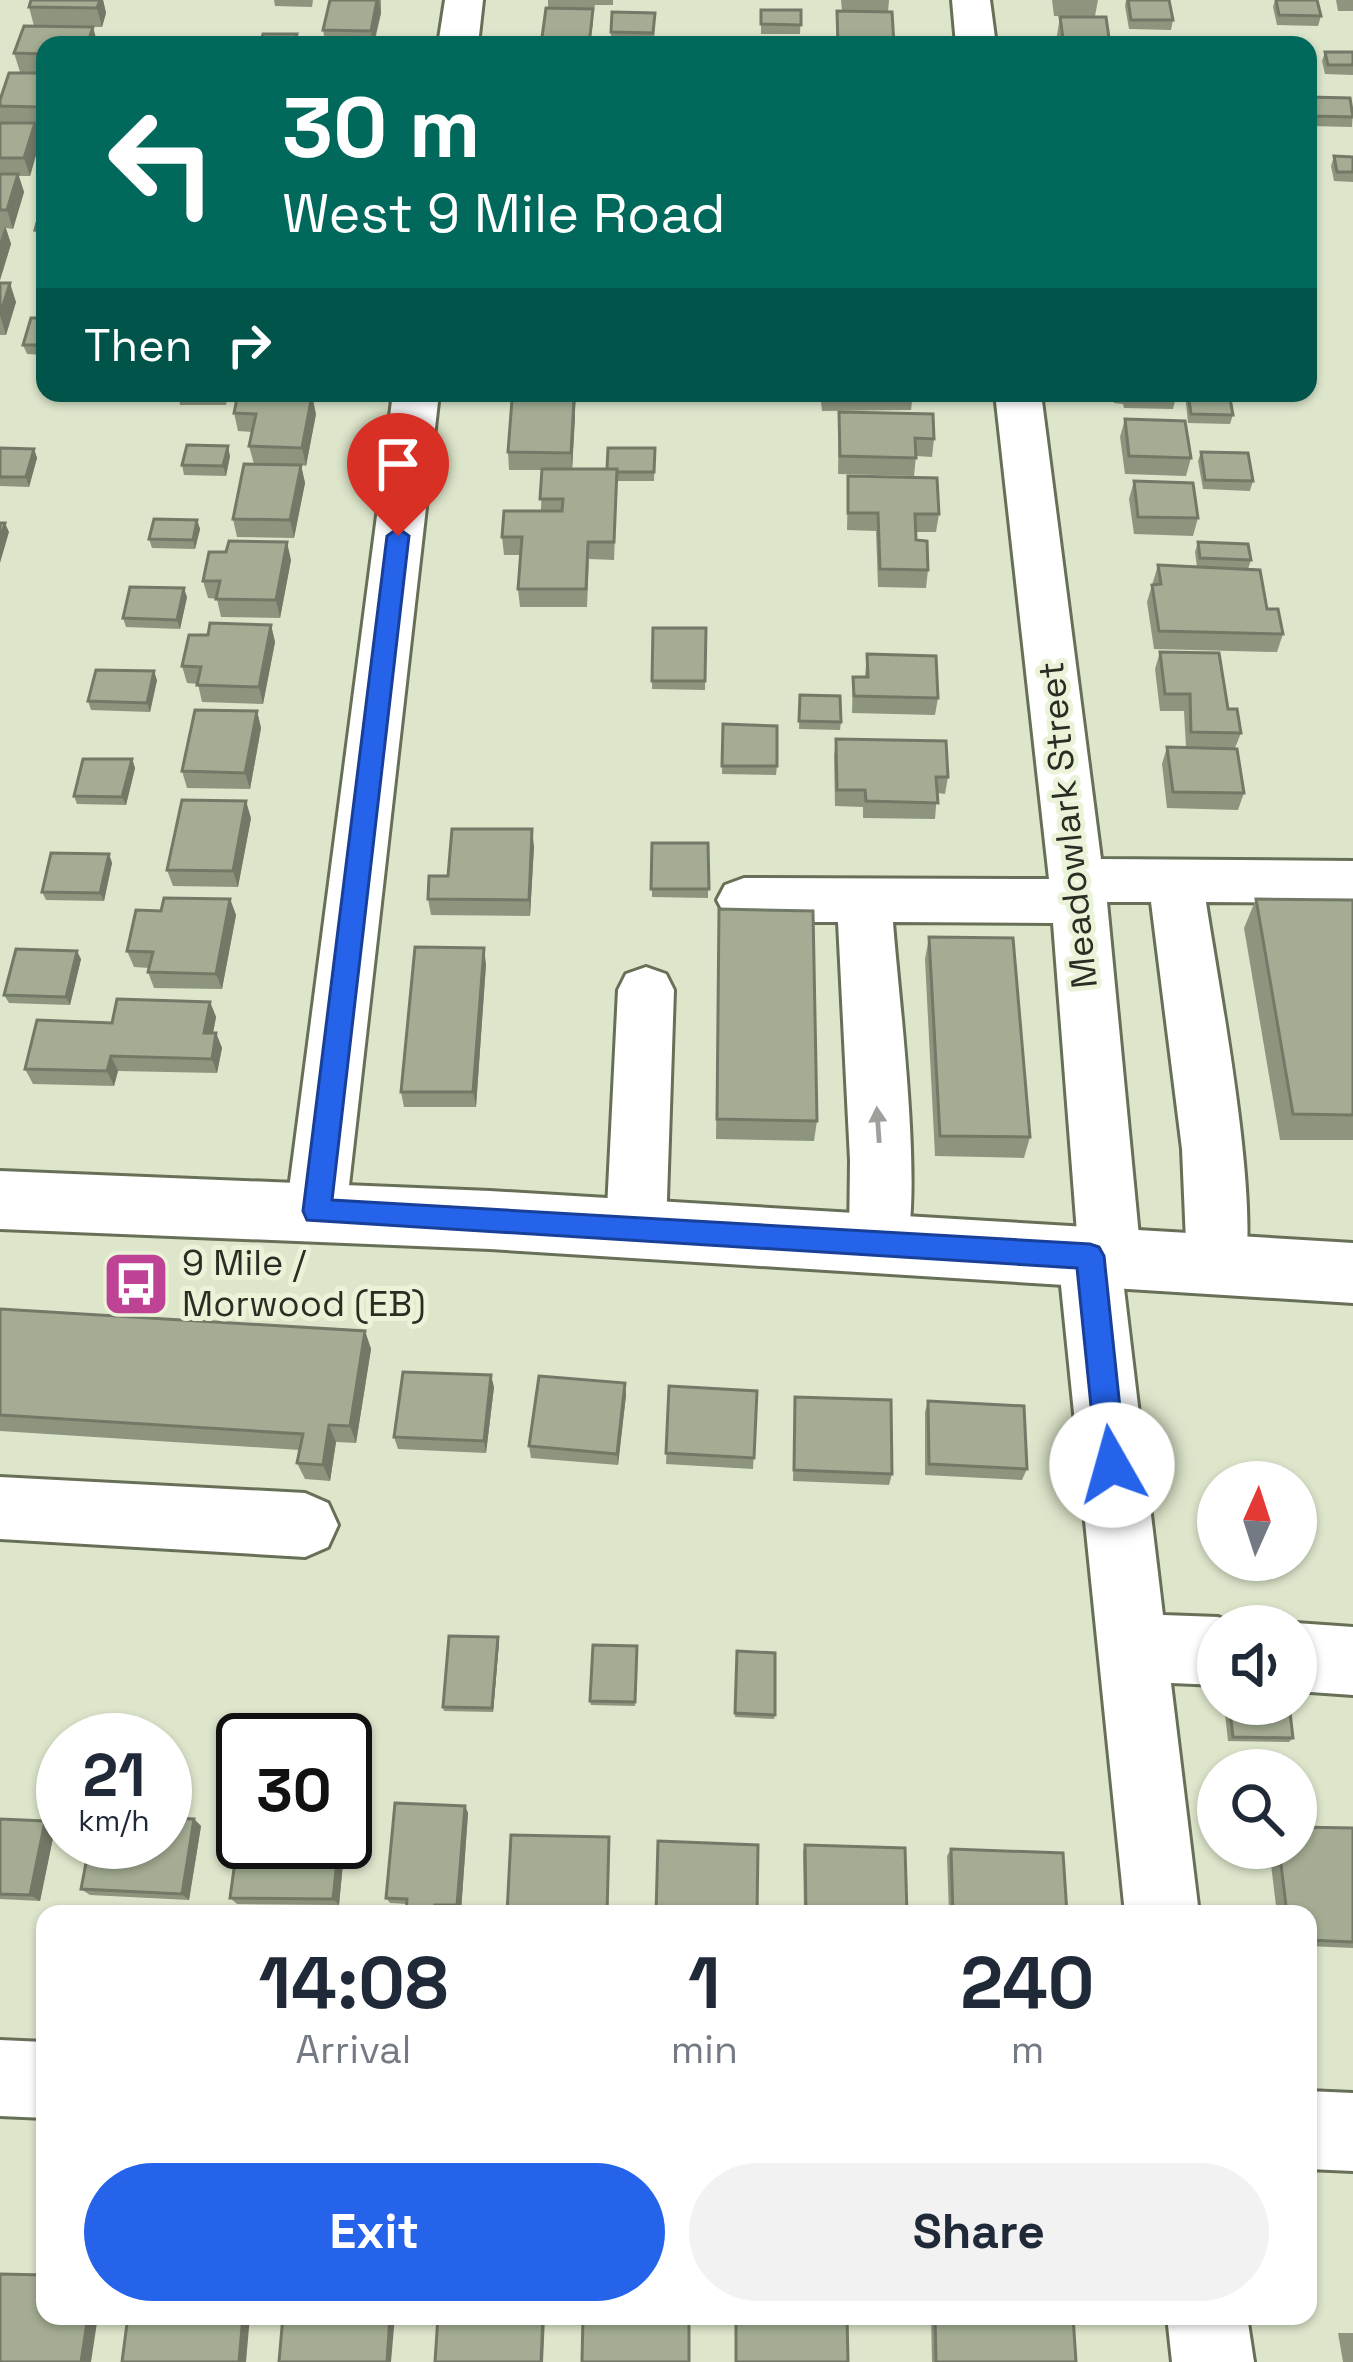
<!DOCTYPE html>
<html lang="en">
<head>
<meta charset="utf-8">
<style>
  body { margin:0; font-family:"Space Grotesk",sans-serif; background:#f2f2f3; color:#1f2937; height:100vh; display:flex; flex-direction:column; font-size:45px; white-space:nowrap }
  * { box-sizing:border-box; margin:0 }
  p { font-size:39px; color:#747a83 }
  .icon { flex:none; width:66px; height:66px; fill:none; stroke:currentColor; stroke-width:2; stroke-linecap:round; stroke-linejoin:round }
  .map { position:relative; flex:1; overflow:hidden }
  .details { position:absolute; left:36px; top:1905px; width:1281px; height:420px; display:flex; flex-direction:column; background:#fff; border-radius:24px; box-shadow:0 3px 9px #0004 }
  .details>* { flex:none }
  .banner { position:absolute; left:36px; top:36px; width:1281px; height:366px; border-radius:24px; box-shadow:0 3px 9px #0004; background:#00695c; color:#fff; overflow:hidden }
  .needle { width:78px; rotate:3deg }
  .controls { position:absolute; left:1197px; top:1461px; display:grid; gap:24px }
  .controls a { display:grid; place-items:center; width:120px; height:120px; border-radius:50%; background:#fff; box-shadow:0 3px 9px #0004; font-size:60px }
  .speed { position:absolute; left:36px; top:1713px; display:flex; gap:24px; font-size:60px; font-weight:700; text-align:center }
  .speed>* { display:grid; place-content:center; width:156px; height:156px; border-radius:50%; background:#fff; box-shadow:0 3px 9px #0004; line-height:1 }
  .speed small { font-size:30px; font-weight:400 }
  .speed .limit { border:6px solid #111; border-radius:18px; background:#fff; color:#111 }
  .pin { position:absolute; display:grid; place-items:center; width:102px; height:102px; color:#fff; margin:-123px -51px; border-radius:50% 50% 50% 0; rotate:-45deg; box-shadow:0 0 12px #0007 }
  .pin .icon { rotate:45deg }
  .me { position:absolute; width:132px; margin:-66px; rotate:353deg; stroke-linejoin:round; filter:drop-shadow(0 0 9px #0008) }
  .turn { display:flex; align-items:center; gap:42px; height:252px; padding:0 48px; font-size:54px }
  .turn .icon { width:156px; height:156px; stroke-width:2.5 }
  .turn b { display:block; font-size:84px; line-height:102px }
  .then { display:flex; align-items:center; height:114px; padding:0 48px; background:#0003; gap:24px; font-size:45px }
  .eta { display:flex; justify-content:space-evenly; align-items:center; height:204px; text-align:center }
  .eta b { font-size:72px; font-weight:800; line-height:84px }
  .primary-button { display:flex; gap:24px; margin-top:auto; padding:24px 48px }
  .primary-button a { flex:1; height:138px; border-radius:72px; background:#2563eb; color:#fff; font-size:48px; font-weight:800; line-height:138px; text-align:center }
  .primary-button a+a { background:#f2f2f3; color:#1f2937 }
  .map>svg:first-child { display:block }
</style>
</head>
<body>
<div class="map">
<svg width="1353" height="2362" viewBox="0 0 1353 2362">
  <rect width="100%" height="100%" fill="#dde6cb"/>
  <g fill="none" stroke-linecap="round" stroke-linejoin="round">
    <defs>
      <path id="minor" d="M445,0H483L478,45H438Z
        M952,0H990L996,45H956Z
        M393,393H439L346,1212L337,1231L316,1238L295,1231L286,1212Z
        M995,393H1041L1101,859L1353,861V903L1206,902C1217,977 1266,1228 1240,1284L1218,1292L1196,1284L1187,1265L1182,1149L1151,902H1107L1141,1257L1132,1276L1123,1280L1163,1615L1218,1617L1240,1626H1218V1685L1171,1683L1199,1914H1125L1058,1256L1067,1237L1077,1233L1053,923L893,922C898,992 926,1208 902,1261L880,1269L858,1261L849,1242L850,1160L838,922H744L725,915L717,900L725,885L744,878L1049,879Z
        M646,967L666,974L674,990L666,1229L658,1248L636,1256L614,1248L606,1229L618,990L626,974Z
        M0,1477L305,1493L328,1503L338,1525L328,1547L305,1557L0,1539Z
        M1296,1623L1353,1627V1695L1296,1691V1626H1289Z
        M0,2040L45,2042V2118L0,2116Z
        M1308,2091L1353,2093V2171L1308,2169Z
        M1167,2316H1247L1254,2362H1172Z"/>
      <path id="major" d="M0,1171L490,1191L1353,1243V1303L490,1249L0,1229Z"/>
    </defs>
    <!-- minor casing -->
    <use href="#minor" stroke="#676f56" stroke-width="6"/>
    <!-- major casing -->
    <use href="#major" stroke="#676f56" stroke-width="6"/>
    <!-- minor -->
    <use href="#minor" fill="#fff" fill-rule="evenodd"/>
    <!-- major -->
    <use href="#major" fill="#fff" fill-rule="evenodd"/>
  </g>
  <!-- wall -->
  <path fill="#8d957e" d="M31,0H103L106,13L102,27L34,26L29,7Z
    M274,0H313L312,7L275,6Z
    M330,0H381V13L374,45H321H326L323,30Z
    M548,0H613V5H595L593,14V27L548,8Z
    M841,0H889L888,12L894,45H836L837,11H842Z
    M1052,0H1098L1095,16H1054Z
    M1126,0H1169L1173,20L1171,30L1129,29L1125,6Z
    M1275,0H1317L1321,16L1318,26L1277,25L1273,7Z
    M1336,0H1353V11H1338Z
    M761,10H801L800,34H761Z
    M655,13L654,43L611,42V32Z
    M1060,17L1110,45H1059L1057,35Z
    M45,45V72H20L14,53Z
    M1325,52H1353V75L1325,74L1322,61Z
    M45,73V125H35L40,141L30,176H19L24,192L13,229L6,228L11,244L0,280V100Z
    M1308,97L1353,110L1352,127L1310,126L1308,117Z
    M1334,156L1353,157V182L1334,181L1331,166Z
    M45,212V239H38L35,230Z
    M0,283L16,302L6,335H0Z
    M45,318V355L27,354L23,345Z
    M178,393H229L226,405H180Z
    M518,393H576L572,469H607L655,448L654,481H617L614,560L589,559L587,607H520L518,589L520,555H504L502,537L541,511L542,470H509L508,452L518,400Z
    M820,393H913L911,410L822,411Z
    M1113,393H1177L1173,409L1124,408L1123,404L1114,403Z
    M1185,393H1229L1233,415L1230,424L1188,423Z
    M839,412L934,439L932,457L916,456L914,476L838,474Z
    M234,413L316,414L306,466L301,465L305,483L294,538L237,537L233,519L254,464L249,446L252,432L238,431Z
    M1125,419L1191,458L1186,476L1125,474L1120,437Z
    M0,448L34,449L37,458L29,487L0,486Z
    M1201,452L1253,481L1250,491L1203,489L1198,461Z
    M230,456L226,476L184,475L182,465Z
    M848,476L939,514L936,532H916V540L928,570L926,588L878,587L876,531L847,530Z
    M1134,481L1198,518L1193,536L1134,534L1129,499Z
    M197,520L200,529L195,549L152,548L149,539Z
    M1198,542L1251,560L1248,569L1267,609L1283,634L1277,652L1154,649L1147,602L1158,565L1197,567L1195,552Z
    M291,560L280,618L221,617L217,599L208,598L203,581Z
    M187,597L180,629L126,627L123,618Z
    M271,625L275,642L263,704L202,702L198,684L187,683L182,666L208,635Z
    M653,628H706L705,690L652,689Z
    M1160,652L1228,709L1241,733L1235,748L1244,793L1238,810L1167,808L1162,764L1167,747H1186L1184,711H1160L1155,669Z
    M867,654L938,698L935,715L852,713L853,677H865Z
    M157,680L150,712L91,710L88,701Z
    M800,695L841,722L840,730L799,729Z
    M257,711L261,728L250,789L187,788L182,771Z
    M723,724L777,766L776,775L722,774Z
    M836,739L948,777L945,794L937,793L935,819L863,818V807L835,806L834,756Z
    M132,759L135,768L126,805L77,804L74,796Z
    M251,818L238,887L173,886L167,870Z
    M652,843H708V898L652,897Z
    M534,846L530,916L431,915L428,899L448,876Z
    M109,854L112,863L104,901L46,900L42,892Z
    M230,899L236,915L222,989L154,988L148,972L149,968L134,967L127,951L161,911Z
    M1256,899L1353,900V1140H1280L1244,928Z
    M719,909L817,1121L814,1141L716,1139Z
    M929,937L1030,1137L1024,1158L935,1156L925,959Z
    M81,959L70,1005L9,1003L4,995Z
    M486,964L476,1107H404L401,1092Z
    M210,1002L216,1017L213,1033H216L222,1048L217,1073L118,1071L114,1086L33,1084L25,1069L112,1023Z
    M0,1309L365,1331L371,1349L356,1443L336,1442L330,1481L305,1479L297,1463L300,1450L0,1431Z
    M625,1383L626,1395L618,1465L531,1458L529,1446Z
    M669,1386L757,1391L753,1469L666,1464Z
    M494,1387L486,1453L398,1449L394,1437Z
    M795,1397L892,1474L889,1485L793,1481Z
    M928,1401L1027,1469L1022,1480L925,1475V1412Z
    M499,1642L493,1712L444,1711L443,1707Z
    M637,1646L635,1706L591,1705L590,1701Z
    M737,1651L775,1715L774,1719L735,1717Z
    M1224,1704H1289L1293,1738L1289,1742L1228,1741Z
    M465,1806L468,1813L461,1911H439L407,1904L390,1903L386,1898Z
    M0,1819L55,1828L40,1901L0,1899Z
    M194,1819L201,1826L189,1900L90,1895L81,1889Z
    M1353,1828V1948L1308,1946V1914H1277L1269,1848H1296Z
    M345,1842L339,1905L237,1904L230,1898Z
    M805,1845L907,1914H804L803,1851Z
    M951,1849L1067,1914H949L947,1856Z
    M931,2316H1073L1076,2362H932Z
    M1338,2333H1353V2362H1343Z"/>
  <!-- shaded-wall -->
  <path fill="#737967" d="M100,0H103L106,13L102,27L97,8Z
    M377,0H379L381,13L373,45L371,31Z
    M93,27L98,45H87Z
    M42,99L45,108V124L40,107Z
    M35,123L40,141L30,176L24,158Z
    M18,174L24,192L13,229L7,210Z
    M5,226L11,244L0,280V242Z
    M10,283L16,302L6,335L0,315Z
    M312,395L316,414L306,466L302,448Z
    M574,400L575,418L572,471L571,453Z
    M228,446L230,456L226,476L223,466Z
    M34,449L37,458L29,487L26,477Z
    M301,465L305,483L294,538L290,520Z
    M197,520L200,529L195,549L193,540Z
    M5,523L9,532L0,563V542Z
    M287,542L291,560L280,618L276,600Z
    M184,588L187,597L180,629L177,620Z
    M271,625L275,642L263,704L259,687Z
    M154,671L157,680L150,712L147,703Z
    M257,711L261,728L250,789L245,773Z
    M132,759L135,768L126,805L122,797Z
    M246,801L251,818L238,887L233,871Z
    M532,829L534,846L530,916L529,900Z
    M109,854L112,863L104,901L100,893Z
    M230,899L236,915L222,989L216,974Z
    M484,948L486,964L476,1107L473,1092Z
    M77,951L81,959L70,1005L66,997Z
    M210,1002L216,1017L210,1048L204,1033Z
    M216,1033L222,1048L217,1073L212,1059Z
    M111,1056L118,1071L114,1086L107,1071Z
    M365,1331L371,1349L356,1443L350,1426Z
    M491,1375L494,1387L486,1453L484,1441Z
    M625,1383L626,1395L618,1465L617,1454Z
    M329,1425L336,1442L330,1481L323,1465Z
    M498,1637L499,1642L493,1712L492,1708Z
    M345,1801L348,1805L345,1837Z
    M465,1806L468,1813L461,1911L457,1905Z
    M194,1819L201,1826L189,1900L182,1894Z
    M45,1821L55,1828L40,1901L30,1895Z
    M339,1842H345L339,1905L333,1899Z
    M88,2316H98L91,2362H81Z
    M243,2316H250L246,2362H239Z
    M390,2316H395L391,2362H387Z
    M543,2316H545L543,2362H541Z"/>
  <!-- building -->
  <path fill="#a4ad93" stroke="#737967" stroke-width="3" d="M31,0H100L97,8L29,7Z
    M330,0H377L371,31L323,30Z
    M1128,0H1169L1173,20H1131Z
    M1276,0H1317L1321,16L1279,15Z
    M546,8L593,9L589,45H541Z
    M761,10H801V25L761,24Z
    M837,11L892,12L894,45H838Z
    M612,12L655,13L653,33L611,32Z
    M1060,17H1106L1110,45H1064Z
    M24,26L93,27L87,45H45V54L14,53Z
    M263,34H297L294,45H260Z
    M1325,52H1353V65H1328Z
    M9,73H45V99H42L40,107L0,106V100Z
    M1308,97L1350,98L1353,117L1313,116Z
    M0,123H35L24,158H0Z
    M1334,156L1353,157V172H1337Z
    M0,174H18L7,210H0Z
    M40,212H45V230H35Z
    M0,283H10L0,315Z
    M31,318H45V345H23Z
    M178,393H225L224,396L177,395Z
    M1188,393H1229L1233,415L1191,414Z
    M238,394L312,395L302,448L249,446L256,414L234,413Z
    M512,400H574L571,453L508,452Z
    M839,412L933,414L934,439L915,438L916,458L840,456Z
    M1125,419L1185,421L1191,458L1129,456Z
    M187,445L228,446L223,466L182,465Z
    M0,448L34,449L26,477H0Z
    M608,448H655L654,472H617V469H607Z
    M1201,452L1248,453L1253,481L1205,480Z
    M244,464L301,465L290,520L233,519Z
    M542,469H617L614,542H588L586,589H518L522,537H502L504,511H562L563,499H540Z
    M848,476L937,478L939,514H915L916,540L927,541L928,570L880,569L878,513H848Z
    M1134,481L1193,483L1198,518L1138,517Z
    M154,519L197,520L193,540L149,539Z
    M0,523H5L0,542Z
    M229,541L287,542L276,600L216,599L220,581H203L209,552H226Z
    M1198,542L1248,544L1251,560L1200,558Z
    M1158,565L1260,570L1267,609H1278L1283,634L1159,631L1152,585L1161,584Z
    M130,587L184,588L177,620L123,618Z
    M210,623L271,625L259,687L197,685L201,667L182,666L189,635H208Z
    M653,628H706L705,681H652Z
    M1160,652L1219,653L1228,709H1237L1241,733L1191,732L1190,694H1165Z
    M867,654L936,656L938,698L854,696L853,677H868Z
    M96,670L154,671L147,703L88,701Z
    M800,695L840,696L841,722L799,721Z
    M195,710L257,711L245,773L182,771Z
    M723,724L777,726V766H722Z
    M836,739L946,741L948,777H936L938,803L866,801L865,790H837Z
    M1167,747L1237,749L1244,793L1173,792Z
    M83,759H132L122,797L74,796Z
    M182,800L246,801L233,871L167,870Z
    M452,829H532L529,900L428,899L429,876H448Z
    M652,843H708L709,889H651Z
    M51,853L109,854L100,893L42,892Z
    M164,898L230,899L216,974L148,972L153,952L127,951L136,910L161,911Z
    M1256,899L1353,900V1115L1293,1114Z
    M719,909L813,911L817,1121L717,1119Z
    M929,937L1013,938L1030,1137L940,1136Z
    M415,947L484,948L473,1092H401Z
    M16,949L77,951L66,997L4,995Z
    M117,999L210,1002L204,1033H216L212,1059L111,1056L107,1071L25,1069L37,1020L112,1023Z
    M0,1309L365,1331L350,1426L329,1425L323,1465L297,1463L303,1434L0,1415Z
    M403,1372L491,1375L484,1441L394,1437Z
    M539,1376L625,1383L617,1454L529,1446Z
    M669,1386L757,1391L754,1458L666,1453Z
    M795,1397L891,1400L892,1474L794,1470Z
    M928,1401L1024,1406L1027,1469L929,1464Z
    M449,1636L498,1637L492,1708L443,1707Z
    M593,1645L637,1646L635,1702L590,1701Z
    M737,1651L775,1653V1715L735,1713Z
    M1229,1704H1289L1293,1738L1233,1737Z
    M395,1803L465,1806L457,1905H435L434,1914H406L407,1899L386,1898Z
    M165,1818L194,1819L182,1894L81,1889L90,1842H165Z
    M0,1819L45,1821L30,1895L0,1894Z
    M240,1825H243V1842H339L333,1899L230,1898Z
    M1296,1827L1353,1828V1942L1308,1940V1914H1287L1279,1848H1296Z
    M511,1835L609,1837L607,1914H507Z
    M658,1841L758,1845L757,1914H656Z
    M805,1845L905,1848L907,1914H806Z
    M951,1849L1063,1853L1067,1914H953Z
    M0,2274L45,2275V2316H88L81,2362H0Z
    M128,2316H243L239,2362H122Z
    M283,2316H390L387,2362H279Z
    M438,2316H543L541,2362H435Z
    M583,2316H689V2362H582Z
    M736,2316H847L848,2362H736Z
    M935,2316H1073L1076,2362H936Z"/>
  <!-- one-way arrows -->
  <defs><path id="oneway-solid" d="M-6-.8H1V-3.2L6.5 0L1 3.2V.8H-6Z" transform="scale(3)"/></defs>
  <use fill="#9fa09c" href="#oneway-solid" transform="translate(878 1125) rotate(-94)"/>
  <!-- route -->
  <path fill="#2563eb" stroke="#184099" stroke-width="3" d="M398,528L409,536L332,1200L1090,1244L1099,1247L1104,1256L1126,1465L1122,1474L1112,1479L1101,1474L1097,1465L1077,1268L307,1220L303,1211L387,536Z"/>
  <!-- icons -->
  <defs>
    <symbol id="bus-square" viewBox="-11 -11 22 22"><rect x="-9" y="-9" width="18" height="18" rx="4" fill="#bf4394" stroke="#eaf3d8"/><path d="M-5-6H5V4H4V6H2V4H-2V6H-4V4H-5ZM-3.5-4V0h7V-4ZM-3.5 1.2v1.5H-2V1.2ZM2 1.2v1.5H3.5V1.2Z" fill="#fff"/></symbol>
  </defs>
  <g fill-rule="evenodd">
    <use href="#bus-square" x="98" y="1246" width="76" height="76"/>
  </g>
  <g text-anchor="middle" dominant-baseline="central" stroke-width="10" stroke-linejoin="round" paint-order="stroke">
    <!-- street labels -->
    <g font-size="36" fill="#2a2d23" stroke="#eaf3d8">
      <text transform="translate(1068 825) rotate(-96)">Meadowlark Street</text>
    </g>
    <!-- poi labels -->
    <g font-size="36" fill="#2a2d23" stroke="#eaf3d8" text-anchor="start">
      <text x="182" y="1263">9 Mile /<tspan x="182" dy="41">Morwood (EB)</tspan></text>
    </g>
  </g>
</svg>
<div class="controls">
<a><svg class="needle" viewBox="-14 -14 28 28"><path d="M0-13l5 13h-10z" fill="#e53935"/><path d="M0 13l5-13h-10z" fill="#747a83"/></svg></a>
<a><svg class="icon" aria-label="sound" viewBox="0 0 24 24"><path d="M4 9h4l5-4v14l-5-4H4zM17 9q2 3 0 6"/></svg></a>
<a><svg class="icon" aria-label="search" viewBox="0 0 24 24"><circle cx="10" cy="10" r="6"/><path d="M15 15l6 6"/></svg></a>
</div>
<div class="speed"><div>21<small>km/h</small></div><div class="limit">30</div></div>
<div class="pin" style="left:398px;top:536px;background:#d93025"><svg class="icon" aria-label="arrive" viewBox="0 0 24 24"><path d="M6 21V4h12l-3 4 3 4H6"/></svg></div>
<svg class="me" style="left:1112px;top:1465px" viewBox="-20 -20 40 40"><circle r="19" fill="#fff"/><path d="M0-13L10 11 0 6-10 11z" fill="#2563eb"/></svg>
<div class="banner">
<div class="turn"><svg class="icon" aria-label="left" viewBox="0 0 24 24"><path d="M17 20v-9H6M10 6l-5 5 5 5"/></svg><div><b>30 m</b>West 9 Mile Road</div></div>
<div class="then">Then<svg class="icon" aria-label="right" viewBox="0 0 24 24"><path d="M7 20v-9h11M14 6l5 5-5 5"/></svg></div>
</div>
<section class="details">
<div class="eta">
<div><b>14:08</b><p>Arrival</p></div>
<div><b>1</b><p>min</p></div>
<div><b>240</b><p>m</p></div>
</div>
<div class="primary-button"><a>Exit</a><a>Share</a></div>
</section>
</div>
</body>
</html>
